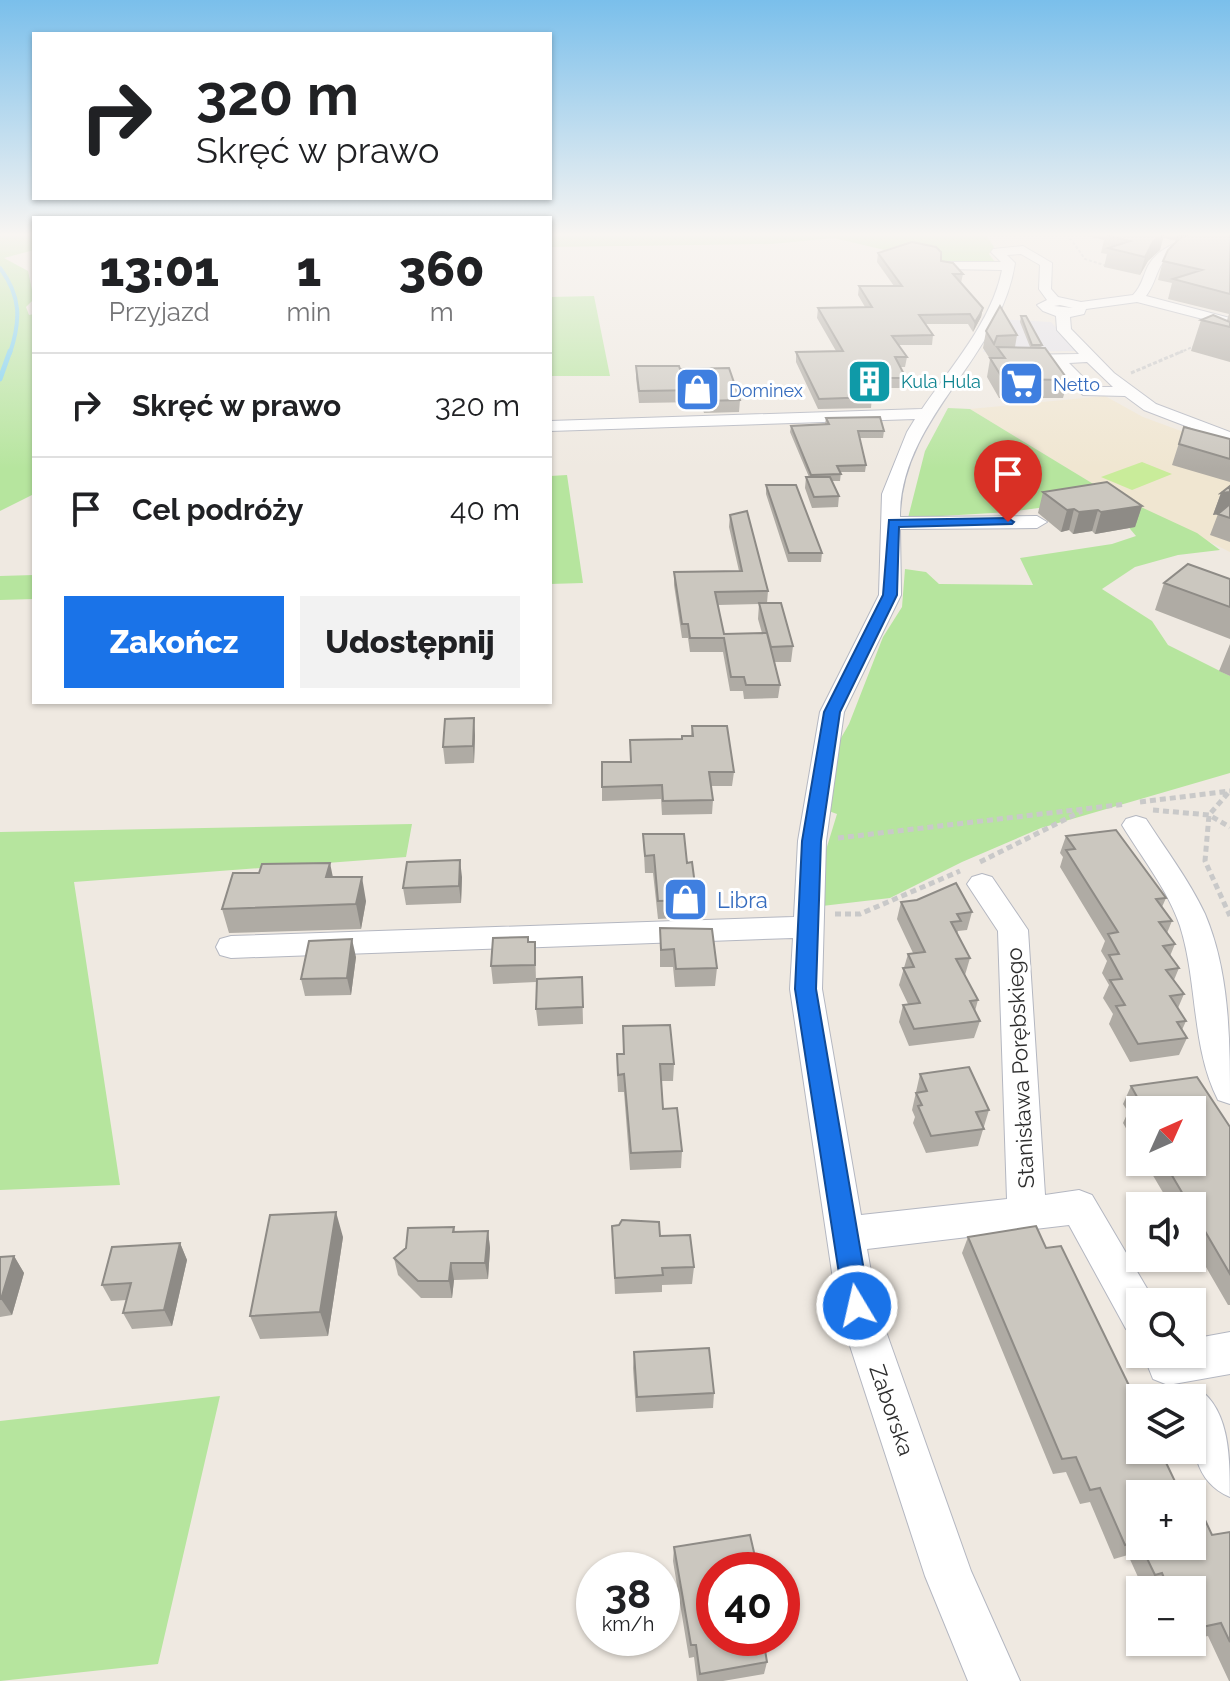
<!DOCTYPE html>
<html lang="pl">
<head>
<meta charset="utf-8">
<style>
  body { margin:0; font-family:Raleway,sans-serif; background:#f2f2f2; color:#202124; height:100vh; display:flex; flex-direction:column; font-size:30px; white-space:nowrap }
  * { box-sizing:border-box; margin:0 }
  p { font-size:26px; color:#757577 }
  .icon { flex:none; width:44px; height:44px; fill:none; stroke:currentColor; stroke-width:2; stroke-linecap:round; stroke-linejoin:round }
  .map { position:relative; flex:1; overflow:hidden }
  .side { position:absolute; left:32px; top:216px; width:520px; height:488px; display:flex; flex-direction:column; background:#fff; border-radius:0px; box-shadow:0 2px 6px #0004 }
  .side>* { flex:none }
  .hud { position:absolute; left:32px; top:32px; width:520px; height:168px; border-radius:0px; box-shadow:0 2px 6px #0004; background:#fff; color:#202124; overflow:hidden }
  .needle { width:52px; rotate:45deg }
  .fabs { position:absolute; left:1126px; top:1096px; display:grid; gap:16px }
  .fabs a { display:grid; place-items:center; width:80px; height:80px; border-radius:0px; background:#fff; box-shadow:0 2px 6px #0004; font-size:40px }
  .speed { position:absolute; left:576px; top:1552px; display:flex; gap:16px; font-size:40px; font-weight:700; text-align:center }
  .speed>* { display:grid; place-content:center; width:104px; height:104px; border-radius:50%; background:#fff; box-shadow:0 2px 6px #0004; line-height:1 }
  .speed small { font-size:20px; font-weight:400 }
  .speed .limit { border:12px solid #d22; background:#fff; color:#111 }
  .pin { position:absolute; display:grid; place-items:center; width:68px; height:68px; color:#fff; margin:-82px -34px; border-radius:50% 50% 50% 0; rotate:-45deg; box-shadow:0 0 8px #0007 }
  .pin .icon { rotate:45deg }
  .me { position:absolute; width:88px; margin:-44px; rotate:351deg; stroke-linejoin:round; filter:drop-shadow(0 0 6px #0008) }
  .turn { display:flex; align-items:center; gap:28px; height:168px; padding:0 32px; font-size:36px }
  .turn .icon { width:104px; height:104px; stroke-width:2.5 }
  .turn b { display:block; font-size:56px; line-height:68px }
  .eta { display:flex; justify-content:space-evenly; align-items:center; height:136px; text-align:center }
  .eta b { font-size:48px; font-weight:800; line-height:56px }
  .primary-button { display:flex; gap:16px; margin-top:auto; padding:16px 32px }
  .primary-button a { flex:1; height:92px; border-radius:0px; background:#1a73e8; color:#fff; font-size:32px; font-weight:800; line-height:92px; text-align:center }
  .primary-button a+a { background:#f2f2f2; color:#202124 }
  ul { padding:0; list-style:none }
  li { display:flex; align-items:center; gap:24px; height:104px; padding:0 32px; border-top:2px solid #e0e0e0 }
  li div { flex:1 }
  li b { display:block; font-size:30px }
  li em { font-style:normal }
  .map>svg:first-child { display:block }
</style>
</head>
<body>
<div class="map">
<svg width="1230" height="1681" viewBox="0 0 1230 1681">
  <rect width="100%" height="100%" fill="#efe9e1"/>
  <!-- industrial -->
  <path fill="#e3e1e8" d="M997,319L1051,322L1078,351L983,352Z"/>
  <!-- education -->
  <path fill="#f0e6d1" d="M1105,396L1143,417L1230,449V552L1100,488L970,409Z"/>
  <!-- green -->
  <path fill="#b6e59e" d="M0,234H34V250L4,258L28,271L34,299L26,307L29,315L34,314V494L0,511Z
    M550,234H985L994,247L989,254L995,262H935L834,238L772,244L550,247Z
    M594,296L610,376H550V297Z
    M948,408L970,409L1100,488L1197,533L1220,550L1178,555L1135,567L1102,589L1152,621L1168,645L1230,676V773L1041,828L962,862L890,898L822,906V863L837,814L826,810L837,745L849,724L883,637L902,607L905,569L926,572L939,584L1033,585L1020,558L1112,544L1136,536L1105,499L1009,512L908,518L925,451Z
    M567,475L583,583L550,584V476Z
    M34,575V599L0,600V576Z
    M412,824L406,857L74,882L120,1185L0,1190V832Z
    M220,1396L158,1664L0,1681V1421Z"/>
  <!-- pitch -->
  <path fill="#c9ec9a" d="M1142,462L1172,474L1132,490L1101,477Z"/>
  <g fill="none" stroke-linecap="round" stroke-linejoin="round">
    <!-- stream-far1 -->
    <path stroke="#75cff0" stroke-width="4" d="M0,268C21,296 21,320 10,353"/>
    <!-- stream -->
    <path stroke="#75cff0" stroke-width="5" d="M0,379L10,351"/>
    <defs>
      <path id="minor" d="M1230,234V239C1208,242 1172,244 1160,267C1155,277 1153,287 1146,296L1230,318V326L1137,302L1086,309L1084,314L1070,317L1071,329L1114,373L1156,404L1230,432V443L1144,410L1125,396L1083,395L1053,363L1011,362V356L1016,355L1079,354L1057,330L1056,316L1043,311L1037,305L1047,300L1039,289L1040,265L1021,254L1007,255L1015,263C1001,358 900,418 900,517L1037,516L1047,522L1037,528L900,529L901,595L844,712L826,841L822,989L861,1215L1007,1199L998,931L967,884L972,877L982,874L992,877L1028,930L1045,1195L1079,1190L1092,1195L1155,1302H1140V1335L1126,1329L1069,1225L867,1249L877,1306L971,1571L1020,1681H968L925,1576L837,1306L790,989L793,938L231,958L220,955L216,947L220,939L231,936L794,917L798,841L820,712L879,595L882,494L907,432L915,419L550,431V421L922,409C951,367 992,321 1002,270L946,269L942,268V262H1001L991,252L993,249L1023,246L1052,263L1051,289L1058,297L1081,302L1133,295C1142,286 1143,276 1148,266C1162,240 1203,234 1230,234ZM1060,305L1073,308L1054,306ZM1087,362L1113,387H1093L1069,363Z
        M1136,816L1146,819C1166,850 1189,880 1205,914C1230,973 1230,1041 1230,1104L1218,1100C1191,1047 1198,983 1180,926C1168,890 1142,858 1122,825L1126,819Z
        M1230,1332V1374L1168,1385L1153,1379L1147,1364L1151,1354H1192V1339Z
        M1192,1385C1230,1404 1230,1456 1230,1497C1189,1480 1192,1436 1192,1398H1174L1177,1392Z"/>
    </defs>
    <!-- minor casing -->
    <use href="#minor" stroke="#b4b7c1" stroke-width="2"/>
    <!-- path-far2 -->
    <path stroke="#c9c9c9" stroke-width="2" stroke-dasharray="3 2" stroke-linecap="butt" d="M1067,234L1085,259L1107,266
      M1179,353L1199,344"/>
    <!-- path-far1 -->
    <path stroke="#c9c9c9" stroke-width="3" stroke-dasharray="4 2" stroke-linecap="butt" d="M1131,373L1183,351"/>
    <!-- path -->
    <path stroke="#c9c9c9" stroke-width="5" stroke-dasharray="6 4" stroke-linecap="butt" d="M1228,793L1209,815L1205,861L1230,916
      M1140,802L1230,791
      M1153,810L1209,815L1230,827
      M838,838L1126,804
      M980,862L1082,811
      M835,914H860L960,871"/>
    <!-- minor -->
    <use href="#minor" fill="#fff" fill-rule="evenodd"/>
  </g>
  <!-- wall -->
  <path fill="#afaba4" fill-rule="evenodd" d="M1077,234H1230V362L1191,351L1201,320H1227L1229,314L1168,299L1172,283L1158,280L1163,261L1177,241L1163,238L1160,250L1148,261L1140,275L1104,267L1107,254L1101,253L1104,240Z
    M878,253L941,261L963,274L961,283L983,308L981,317L973,332L968,324H925L933,335L932,345H899L907,357L905,367H900L906,378L904,388H867L872,397L871,408L818,409L796,362V352L836,351L817,318L818,308L865,307L858,295L859,286H894L877,262Z
    M1021,316L1042,345L1041,348L1068,380L1063,398H999L987,377L990,359L983,348L986,331L1017,335L1015,347H1030L1020,322Z
    M636,366L680,369L740,400L739,412L704,413L700,402L639,403L636,378Z
    M826,418L884,431L883,438H859L866,465L865,472H841L840,481H832L839,496L838,507L812,508L805,488L806,477H809L790,432L791,426L825,424Z
    M1184,427L1230,439V482L1172,465Z
    M766,485L822,553L821,562H788L766,494Z
    M1230,486V542L1210,535L1218,514L1213,515L1221,493Z
    M1043,492L1142,506L1135,527L1095,534L1092,531L1073,534L1069,530L1061,532L1038,513Z
    M730,515L768,591L767,603L793,646L791,662H774L780,685L778,698L744,699L743,691H730L723,652H690L688,638H682L674,585V572L739,571L729,527ZM759,604L758,619L762,633L724,634L718,605Z
    M1230,579V639L1155,610L1164,583Z
    M1230,644V676L1219,671Z
    M692,726L734,772L732,786H711L713,800L712,814L662,815L661,799L602,801V762H630V740L682,739L691,736Z
    M475,735L474,763L445,764L443,747Z
    M643,834L687,863L697,900L696,917L658,919L653,873H645Z
    M1066,836L1166,898L1162,907L1172,921L1167,933L1175,944L1170,956L1179,968L1174,980L1184,994L1178,1008L1186,1021L1182,1030L1187,1038L1179,1055L1130,1062L1109,1024L1113,1014L1103,998L1109,985L1102,973L1107,961L1101,951L1105,941L1060,867L1063,857L1060,853Z
    M332,877L366,901L361,929L229,933L222,909Z
    M462,877L461,903L406,905L403,888Z
    M901,902L972,912L967,930L958,931L957,934L970,958L965,975L978,1000L975,1011L980,1021L974,1038L909,1046L899,1022L903,1005L908,1004L899,985L908,954L913,953L897,919Z
    M660,928L717,968L715,986L675,987L673,967H660Z
    M528,942H535L536,982L493,984L491,966Z
    M356,957L351,995L305,996L301,979Z
    M582,977L583,1024L538,1026L536,1009Z
    M623,1026L674,1064L673,1081H661L663,1109L682,1151L681,1168L630,1170L624,1092H618L617,1072V1054H623Z
    M920,1074L989,1110L978,1146L926,1153L913,1123L915,1117L912,1110Z
    M1131,1086L1230,1127V1305H1228L1192,1243V1206H1171L1145,1162H1192L1140,1110V1153L1123,1123L1128,1112L1123,1104Z
    M612,1226L660,1236L694,1267L692,1284L662,1285V1292L615,1294Z
    M454,1227L455,1232L488,1231L490,1248L488,1279L454,1280L452,1298H421L398,1275L394,1258Z
    M343,1237L328,1336L260,1339L250,1316Z
    M968,1237L1140,1494V1546H1192L1212,1535L1230,1532V1681H1229L1208,1636L1192,1639V1590H1151L1150,1587L1143,1588L1128,1555L1114,1559L1090,1502L1080,1504L1066,1472L1053,1474L962,1253Z
    M180,1243L187,1260L172,1326L132,1329L123,1313L127,1300L111,1301L102,1285Z
    M14,1256L24,1273L12,1315L0,1317V1257Z
    M634,1352L714,1393L713,1408L636,1412L633,1368Z
    M674,1547L714,1638H769L767,1646H764L767,1662L764,1674L723,1681H697L694,1657L689,1658L673,1561Z"/>
  <!-- shaded-wall -->
  <path fill="#8e8b86" d="M1163,234H1164L1160,250L1148,261L1140,275L1145,257L1153,242Z
    M1178,234H1220L1176,241Z
    M983,308L981,317L973,332L975,322Z
    M1230,492V512L1213,515L1221,493Z
    M1142,506L1135,527L1095,534L1101,512Z
    M1074,509L1069,530L1061,532L1067,510Z
    M1098,510L1092,531L1073,534L1079,512Z
    M474,718L475,735L474,763L473,746Z
    M460,860L462,877L461,903L459,886Z
    M330,863L335,887L326,877Z
    M362,877L366,901L361,929L356,904Z
    M352,939L356,957L351,995L347,978Z
    M336,1212L343,1237L328,1336L320,1312Z
    M488,1231L490,1248L488,1279L485,1263Z
    M180,1243L187,1260L172,1326L164,1310Z
    M14,1256L24,1273L12,1315L1,1299Z
    M451,1263L454,1280L452,1298L449,1281Z"/>
  <!-- building -->
  <path fill="#cbc7bf" stroke="#8e8b86" stroke-width="2" d="M1110,234H1163L1153,242L1145,257L1108,248L1130,241L1106,235Z
    M1190,234H1230V294L1173,279L1202,270L1163,261L1168,250L1180,238Z
    M912,242L936,247L941,252V261L953,263L963,274H953L983,308L980,314L975,322L970,314L919,315L933,335L892,336L907,357H895L906,378H862L872,397L819,399L796,352L843,351L818,308L872,307L859,286H902L878,253Z
    M1000,306L1017,335L997,336L994,344L986,331Z
    M1213,315L1230,322V327L1201,320Z
    M1021,316H1026L1042,345H1032Z
    M997,347L1045,348L1068,380L1003,379L990,358H1005Z
    M636,366H679L680,369L729,368L740,400L705,401L701,390L639,391Z
    M880,417L884,431H858L866,465L837,466L841,474L811,475L791,426L829,424L826,418Z
    M1184,427L1230,439V459L1179,444Z
    M806,477H830L839,496L814,497Z
    M1107,482L1142,506L1101,512L1098,510L1079,512L1074,509L1067,510L1043,492Z
    M766,485H796L822,553H789Z
    M1230,486V492L1221,493Z
    M1230,504V518L1218,514Z
    M747,511L768,591L715,592L724,634L767,633L780,685H746L744,677H731L724,638H690L688,624H682L674,572L742,571L730,515Z
    M1188,564L1230,579V607L1164,583Z
    M759,603H781L793,646L771,647Z
    M474,718L473,746L443,747L445,719Z
    M692,726H727L734,772H709L713,800L663,801L662,785L602,787V762H631L630,740L682,739V736H693Z
    M1116,830L1166,898L1156,899L1172,921L1159,922L1175,944L1163,946L1179,968L1166,970L1184,994L1170,996L1186,1021L1177,1022L1187,1038L1138,1044L1116,1006L1125,1005L1110,980L1122,979L1109,955L1119,954L1108,934L1118,932L1066,850L1075,849L1066,836Z
    M643,834H684L687,863L692,862L697,900L658,901L654,855L645,856Z
    M460,860L459,886L403,888L407,862Z
    M330,863L326,877H362L356,904L222,909L233,873H259L262,864Z
    M956,883L972,912L957,914L961,921L951,922L970,958L956,959L978,1000L970,1001L980,1021L914,1029L903,1005L920,1003L903,968L914,967L908,954L925,952L901,902L917,900Z
    M660,928L712,929L717,968L676,969L674,949L661,950Z
    M528,937V942H535V965L491,966L493,938Z
    M352,939L347,978L301,979L309,941Z
    M582,977L583,1007L536,1009L537,979Z
    M670,1025L674,1064H660L663,1109L677,1108L682,1151L631,1153L624,1074L618,1075L617,1054H624L623,1026Z
    M969,1067L989,1110L976,1112L984,1129L931,1136L918,1106L922,1105L916,1093L927,1091L920,1074Z
    M1197,1077L1230,1127V1274L1192,1209V1206H1190L1164,1162H1192V1110H1140V1121L1131,1106L1141,1104L1131,1086Z
    M336,1212L320,1312L250,1316L270,1215Z
    M622,1220L659,1222L660,1236L690,1235L694,1267L662,1268L663,1275L615,1278L612,1226L619,1225Z
    M1036,1226L1046,1248L1061,1246L1140,1408V1450H1160L1181,1494H1140V1543L1139,1542L1125,1545L1100,1488L1090,1490L1076,1457L1062,1459L968,1237Z
    M454,1227L453,1232L488,1231L485,1263H451L449,1281H418L394,1258L406,1248L408,1228Z
    M180,1243L164,1310L123,1313L131,1283L102,1285L112,1247Z
    M14,1256L1,1299H0V1257Z
    M709,1348L714,1393L637,1397L634,1352Z
    M1199,1507L1212,1535L1230,1532V1642L1221,1623L1202,1627L1192,1604V1590H1169L1162,1573L1155,1575L1141,1546H1192V1509Z
    M750,1535L756,1561L772,1559L775,1570H714V1638H763L767,1662L700,1674L696,1645H691L674,1547Z"/>
  <!-- sky -->
  <linearGradient id="sky" x2="0" y2="1"><stop stop-color="#7abfeb"/><stop offset="0.5" stop-color="#f8f5f2"/><stop offset="1" stop-color="#f8f5f2" stop-opacity="0"/></linearGradient>
  <rect width="1230" height="469" fill="url(#sky)"/>
  <!-- route -->
  <path fill="#1a73e8" stroke="#114b97" stroke-width="2" d="M1008,518L1014,522L1012,524L899,527L897,595L840,712L821,841L816,989L870,1306L866,1315L857,1319L847,1315L844,1306L795,989L802,841L824,712L883,595L889,520Z"/>
  <!-- icons -->
  <defs>
    <symbol id="building-square" viewBox="-11 -11 22 22"><rect x="-9" y="-9" width="18" height="18" rx="4" fill="#0f9aa8" stroke="#fff"/><path d="M-4-6H4V6H1V3H-1V6H-4ZM-2.5-4.3h1.7v1.8h-1.7ZM.8-4.3h1.7v1.8H.8ZM-2.5-1h1.7V.8h-1.7ZM.8-1h1.7V.8H.8Z" fill="#fff"/></symbol>
    <symbol id="supermarket-square" viewBox="-11 -11 22 22"><rect x="-9" y="-9" width="18" height="18" rx="4" fill="#3f7fe0" stroke="#fff"/><path d="M-6-5.5h2.5l.6 2H6L4.5 2H-2.5L-4.4-4H-6ZM-1.5 3.2a1.3 1.3 0 1 0 .1 0ZM3 3.2a1.3 1.3 0 1 0 .1 0Z" fill="#fff"/></symbol>
    <symbol id="shop-square" viewBox="-11 -11 22 22"><rect x="-9" y="-9" width="18" height="18" rx="4" fill="#3f7fe0" stroke="#fff"/><path d="M-5-2.5h2.3a2.7 3.5 0 0 1 5.4 0H5L5.5 6h-11ZM-1.5-2.5h3a1.5 2.3 0 0 0-3 0Z" fill="#fff"/></symbol>
  </defs>
  <g fill-rule="evenodd">
    <use href="#building-square" x="844" y="356" width="51" height="51"/>
    <use href="#supermarket-square" x="996" y="358" width="51" height="51"/>
    <use href="#shop-square" x="672" y="364" width="51" height="51"/>
    <use href="#shop-square" x="660" y="874" width="51" height="51"/>
  </g>
  <g text-anchor="middle" dominant-baseline="central" stroke-width="6" stroke-linejoin="round" paint-order="stroke">
    <!-- far-culture labels -->
    <g font-size="18" fill="#0d838f" stroke="#fff" text-anchor="start">
      <text x="901" y="381">Kula Hula</text>
    </g>
    <!-- far-shop labels -->
    <g font-size="18" fill="#366cbe" stroke="#fff" text-anchor="start">
      <text x="1053" y="384">Netto</text>
      <text x="729" y="390">Dominex</text>
    </g>
    <!-- shop labels -->
    <g font-size="22" fill="#366cbe" stroke="#fff" text-anchor="start">
      <text x="717" y="900">Libra</text>
    </g>
    <!-- street labels -->
    <g font-size="22" fill="#2e2e2e" stroke="#fff">
      <text transform="translate(1020 1068) rotate(-93)">Stanisława Porębskiego</text>
      <text transform="translate(892 1410) rotate(71)">Zaborska</text>
    </g>
  </g>
</svg>
<div class="fabs">
<a><svg class="needle" viewBox="-14 -14 28 28"><path d="M0-13l5 13h-10z" fill="#e53935"/><path d="M0 13l5-13h-10z" fill="#757577"/></svg></a>
<a><svg class="icon" aria-label="sound" viewBox="0 0 24 24"><path d="M4 9h4l5-4v14l-5-4H4zM17 9q2 3 0 6"/></svg></a>
<a><svg class="icon" aria-label="search" viewBox="0 0 24 24"><circle cx="10" cy="10" r="6"/><path d="M15 15l6 6"/></svg></a>
<a><svg class="icon" aria-label="layers" viewBox="0 0 24 24"><path d="M12 4l9 5-9 5-9-5zM3 14l9 5 9-5"/></svg></a>
<a>+</a>
<a>−</a>
</div>
<div class="speed"><div>38<small>km/h</small></div><div class="limit">40</div></div>
<div class="pin" style="left:1008px;top:522px;background:#d93025"><svg class="icon" aria-label="arrive" viewBox="0 0 24 24"><path d="M6 21V4h12l-3 4 3 4H6"/></svg></div>
<svg class="me" style="left:857px;top:1306px" viewBox="-20 -20 40 40"><circle r="17" fill="#1a73e8" stroke="#fff" stroke-width="3"/><path d="M0-11L8 9 0 5-8 9z" fill="#fff"/></svg>
<div class="hud">
<div class="turn"><svg class="icon" aria-label="right" viewBox="0 0 24 24"><path d="M7 20v-9h11M14 6l5 5-5 5"/></svg><div><b>320 m</b>Skręć w prawo</div></div>
</div>
<section class="side">
<div class="eta">
<div><b>13:01</b><p>Przyjazd</p></div>
<div><b>1</b><p>min</p></div>
<div><b>360</b><p>m</p></div>
</div>
<ul>
<li><svg class="icon" aria-label="right" viewBox="0 0 24 24"><path d="M7 20v-9h11M14 6l5 5-5 5"/></svg><div><b>Skręć w prawo</b></div><em>320 m</em></li>
<li><svg class="icon" aria-label="arrive" viewBox="0 0 24 24"><path d="M6 21V4h12l-3 4 3 4H6"/></svg><div><b>Cel podróży</b></div><em>40 m</em></li>
</ul>
<div class="primary-button"><a>Zakończ</a><a>Udostępnij</a></div>
</section>
</div>
</body>
</html>
